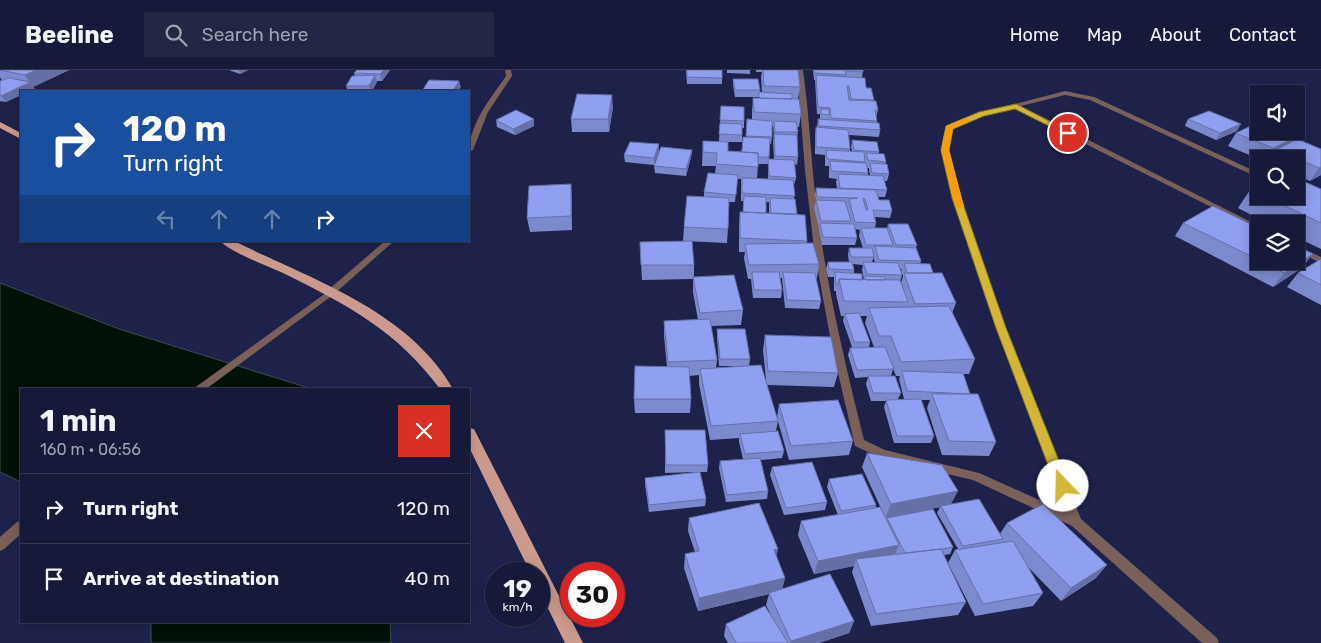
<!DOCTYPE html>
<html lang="en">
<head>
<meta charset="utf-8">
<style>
  body { margin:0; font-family:Rubik,sans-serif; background:#232743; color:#f1f3f6; height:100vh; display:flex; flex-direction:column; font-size:19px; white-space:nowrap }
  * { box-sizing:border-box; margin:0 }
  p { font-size:16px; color:#9ea1ae }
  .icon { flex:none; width:28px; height:28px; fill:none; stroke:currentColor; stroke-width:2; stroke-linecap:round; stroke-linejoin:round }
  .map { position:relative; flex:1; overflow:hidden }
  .details { position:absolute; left:20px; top:318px; width:450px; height:235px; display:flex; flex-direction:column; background:#161a38; border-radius:0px; box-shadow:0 2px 12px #0003,0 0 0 1px #353853 }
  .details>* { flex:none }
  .banner { position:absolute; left:20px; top:20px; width:450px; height:152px; border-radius:0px; box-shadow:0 2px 12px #0003,0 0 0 1px #353853; background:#1a4fa0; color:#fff; overflow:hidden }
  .controls { position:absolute; left:1250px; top:15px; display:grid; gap:10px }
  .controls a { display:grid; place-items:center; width:55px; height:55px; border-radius:0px; background:#161a38; box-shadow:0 2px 12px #0003,0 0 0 1px #353853; font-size:25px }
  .speed { position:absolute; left:485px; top:492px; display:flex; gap:10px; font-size:25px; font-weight:700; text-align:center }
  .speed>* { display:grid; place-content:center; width:65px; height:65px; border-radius:50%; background:#161a38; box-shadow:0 2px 12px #0003,0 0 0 1px #353853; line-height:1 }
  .speed small { font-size:12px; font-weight:400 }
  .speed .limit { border:8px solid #d22; background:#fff; color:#111 }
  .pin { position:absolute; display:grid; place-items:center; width:42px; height:42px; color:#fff; margin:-21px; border:2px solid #fff; border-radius:50%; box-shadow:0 1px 5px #0007 }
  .me { position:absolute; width:55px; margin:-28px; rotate:339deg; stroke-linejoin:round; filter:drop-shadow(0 0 4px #0008) }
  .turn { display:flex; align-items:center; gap:18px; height:105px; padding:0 20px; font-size:22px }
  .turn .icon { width:65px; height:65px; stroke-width:2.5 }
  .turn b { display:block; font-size:35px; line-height:42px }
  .lanes { display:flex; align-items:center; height:48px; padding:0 20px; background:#0003; justify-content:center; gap:25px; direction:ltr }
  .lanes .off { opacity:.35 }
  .round { display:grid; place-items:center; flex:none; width:52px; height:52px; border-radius:0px; background:#232743 }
  .head { display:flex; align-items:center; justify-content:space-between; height:85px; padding:0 20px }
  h1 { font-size:30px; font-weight:700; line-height:38px }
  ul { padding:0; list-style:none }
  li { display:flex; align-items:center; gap:15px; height:70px; padding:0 20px; border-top:1px solid #353853 }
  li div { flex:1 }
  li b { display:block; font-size:19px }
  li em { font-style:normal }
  header { display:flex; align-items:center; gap:30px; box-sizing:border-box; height:70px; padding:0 25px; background:#161a38; border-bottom:1px solid #353853 }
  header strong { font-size:24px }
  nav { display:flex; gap:28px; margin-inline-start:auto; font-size:18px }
  .search { width:350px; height:45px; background:#232743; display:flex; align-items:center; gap:12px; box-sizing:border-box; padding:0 18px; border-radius:0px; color:#9ea1ae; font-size:19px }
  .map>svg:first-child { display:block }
</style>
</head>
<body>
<header>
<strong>Beeline</strong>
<div class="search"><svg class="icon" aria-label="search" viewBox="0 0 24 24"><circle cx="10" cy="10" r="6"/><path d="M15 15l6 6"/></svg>Search here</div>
<nav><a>Home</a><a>Map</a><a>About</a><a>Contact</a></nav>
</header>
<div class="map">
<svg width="1321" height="573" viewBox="0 0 1321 573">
  <rect width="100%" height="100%" fill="#1e224b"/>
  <!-- water -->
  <path fill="#031108" stroke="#404c4e" d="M0,213L119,259L312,319H21V412L0,402Z
    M151,551H390L391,573H151Z"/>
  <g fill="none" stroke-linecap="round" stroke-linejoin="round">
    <!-- lane -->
    <path fill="#79615a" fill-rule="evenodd" d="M330,220L333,221L335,223L333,225L206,319H193Z
      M21,451V464L4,479L0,481V467L17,452Z"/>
    <!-- street -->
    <path fill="#79615a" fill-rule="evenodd" d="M505,0H511L512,6L488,42L473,80L469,82C469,54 491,28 506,6Z
      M797,0H803C810,49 811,98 818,147C828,223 846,297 864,370L885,380L979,403L1066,442L996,258L953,128L941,80L946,57L980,43L1065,21L1094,27L1259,103V108L1090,30L1065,25L1021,36L1259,156V161L1014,38L984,45L952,58L949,80L961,128L1006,258L1081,449L1217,568L1219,573H1202L1072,456L973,410L883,389L855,376L832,277L814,179L805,100Z
      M385,171H394L333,225H327L325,223L327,221Z
      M1296,175L1321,187V193L1296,181Z"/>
    <!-- primary -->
    <path fill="#cc9a8c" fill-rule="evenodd" d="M0,52L21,63V69L0,58Z
      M220,171H234C310,209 408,240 453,319H440C397,261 348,235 285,204C268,196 232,183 220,171Z
      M469,358L474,359L476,363L583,573H565L539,520V504H531L469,377Z"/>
  </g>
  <!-- wall -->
  <path fill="#7d89ce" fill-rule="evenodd" d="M0,0H69L33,17L35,19L30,21H21V25L6,32L0,31V11H2L0,7Z
    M229,0H248L240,4Z
    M390,0L382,11H376L377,12L372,21H348L346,16L355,6L354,3Z
    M686,0H722V14H687Z
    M727,0H750V4L727,3Z
    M756,0H798L800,17L798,29L801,44L799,57H797L798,62L797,67L798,87L797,95L795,94L796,108L794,115H793L794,129L797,144L807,171V173L819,194L817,208H816L821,231L819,239L785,238L782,208H780L782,220L781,228H753L751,209H748L744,188L745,182H739V156L740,142H743V131H741V109H737L735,132H729L728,159L727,173L683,171L684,157L704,127V122L715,103L716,96H702L703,71H719L721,36L744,51V58H742V72H728V81L741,82L746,67L747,49L752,50V41L753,28H759V27H735L733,15V9L760,20V22H762L761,7L762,2H756ZM772,56H773L774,65L773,71L774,89H769L770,74H771L772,67ZM758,94H768V109H757ZM766,132H769V143H766Z
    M813,0H863L862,8L878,40L876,47L877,52L880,60L879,67L849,65L850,81H852L851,77L852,70L879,82V83L886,92L885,94L889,104L887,111H884L887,120L885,127H878L879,130L892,141L890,148L875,147L876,153L875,158L887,159L888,154L917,175L916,177L921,191L920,194L933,203L956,233L952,243L975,289L969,304H963L970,324L996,372L989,386L942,385L927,338L930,330H921L934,366L931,373H894L884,337L886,331H871L866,314L868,307L855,308L848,285L850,278L852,277L843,251L844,246H841L836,224V221H834V207H828L826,199L828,192H849L848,185L849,178H863L859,166L860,160L855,159L857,168L855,175H822L819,160V157L814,138L816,132L815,125L816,118L837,119L836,111L837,109L829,108V96H825V85L815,84V64L816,57H817L818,49H820V44H817L815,10H814ZM867,98H869V100L870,105H868ZM873,185L875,193L872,192L874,187ZM853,194L863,195L862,200L864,210H862L854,203V200ZM900,199H902L901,201L903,206L901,213L900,212L902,205ZM860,246H867L865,253L874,277H869L870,272ZM893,299L896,306H900L899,309L904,329H915H898L901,323L891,306Z
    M613,37L609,62H572L571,49Z
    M534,49V56L515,65L497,57L496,50Z
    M1188,49L1237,61L1216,70L1185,56Z
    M1236,63L1294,71L1321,79V105L1310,111L1296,105V89H1259L1228,76Z
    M659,74V81L654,95L625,92L624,85Z
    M692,80L691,87L686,106L655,103L654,96Z
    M1259,115V126H1296L1321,119V179L1296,167V154H1269L1238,138L1250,120Z
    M572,128V160L530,162L527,148Z
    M1183,153L1259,158V191H1296L1302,198L1273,217L1175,166Z
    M640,172L694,195V207L743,240L741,255L711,256L717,290L716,298L742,296H719L717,267V259L750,289L749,296L766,310L763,280L765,265L838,303L834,317L767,315L778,351L776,361L784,381L782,388L761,390L768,421L767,429L726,432L719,398L720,391L743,389L739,372V368L710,370L699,314V305L689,306L691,329L690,343H635L634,329L667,297L664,266V251L698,250L693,222V209L642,210Z
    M1321,189V235L1287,217L1298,203Z
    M779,334L853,371L849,385L789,390L777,348Z
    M665,360L708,395L707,402H700L706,429L705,436L649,442L645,415V408L697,402L665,403Z
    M867,383L952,434L1000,464L1007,453L1096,508L1061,531L1028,497L1043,523L1033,536L975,546L948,493L955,480L958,479L937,443L940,437L889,448L953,477L950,484L944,485L966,532L958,545L871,556L852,502L854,496L814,504L798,465L801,451L838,445L827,417L829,409L876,435V438L885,447L862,397Z
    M772,397L827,432L825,440L784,445L770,405Z
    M689,448L776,487L785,508L782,519L854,551L849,563L819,573H728L724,566L726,554L770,543L766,535L769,524L698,541L684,498L685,484L695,482L688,461Z"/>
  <!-- shaded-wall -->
  <path fill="#666fa8" d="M36,0H69L33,17L35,19L30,21H21V25L6,32L1,26L30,13L25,5Z
    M239,0H248L240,4Z
    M384,0H390L382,11L380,4Z
    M375,5L377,12L372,21H371L369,16Z
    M459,11L461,17L458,21H453Z
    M612,25L613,37L609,62L608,49Z
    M534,49V56L515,65L513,59Z
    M1241,54L1237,61L1216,70L1220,63Z
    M1297,67L1288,80H1276L1271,88L1266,89L1273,78Z
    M659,74V81L654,95V88Z
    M692,80L691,87L686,106V99Z
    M1321,97V105L1310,111L1319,98Z
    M571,114L572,128V160L571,146Z
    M1313,184L1302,198L1273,217L1284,203Z
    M958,421L951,434L941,436L940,437L885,448L891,434Z
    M899,475L893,489H856L854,496L814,504L818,491Z
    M778,479L775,492L774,480Z
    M1107,495L1096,508L1061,531L1071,518Z
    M785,508L782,521L769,523V524L698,541L699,528Z
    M854,551L849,563L819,573H790L791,571Z"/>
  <!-- building -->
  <path fill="#919ff0" stroke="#666fa8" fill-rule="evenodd" d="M0,0H36L25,5Z
    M357,0H384L380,4L354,3Z
    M687,0H722V8L687,7Z
    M763,0H798L800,17L764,16Z
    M814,0H845L846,5L815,3Z
    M847,0H863V2L847,1Z
    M375,5L369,16H346L352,6Z
    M816,5L865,8L866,18H871L874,30L851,29L849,16H847L849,30L876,31L878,40H875L877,51L831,48L830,38L818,37Z
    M9,8L30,12L1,26L0,25V11Z
    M733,9H758L760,20H735Z
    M429,10L459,11L453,21H422Z
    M759,22L792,24V29L759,28Z
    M577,24L612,25L608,49H571Z
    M753,28L799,29L801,44L754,42Z
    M721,36L744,37V51L720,50Z
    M821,39H829V45L821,44Z
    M516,40L534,49L513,59L496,50Z
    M1209,41L1241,54L1220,63L1188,49Z
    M747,49L772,51V67L746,66Z
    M818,49L879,53L880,60L819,56Z
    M774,51L796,52L798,62H775Z
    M1259,52V61H1283L1297,67L1273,78L1236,63Z
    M720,53L742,54V65L719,64Z
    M816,57L848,60L850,79L816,77Z
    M774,64L797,65L798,87L775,86Z
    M743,67L770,68L769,87H758V83L742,82Z
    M1297,69L1321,79V97L1319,98L1276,80Z
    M852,70L877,72L879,82L854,80Z
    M703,71L728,72V81L758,83V97L716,94L717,83L703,82Z
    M630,72L659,74L654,88L624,85Z
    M661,77L692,80L686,99L654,96Z
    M826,80L864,82L865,92L827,89Z
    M866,83L884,84L886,92L868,90Z
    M768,89L794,90L796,108L769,106Z
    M830,91L866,93L868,103L831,101Z
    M870,93L887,94L889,104L872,103Z
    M708,103L738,105L736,125L704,122Z
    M838,104L883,106L887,120L840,118Z
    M742,108L793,110L795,126L742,123Z
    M1296,108L1321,119V153L1264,126H1296Z
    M571,114V146L527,148L529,116Z
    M1259,115V124L1250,120Z
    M816,118L876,120L879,130H889L892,141L873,140L876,153L855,152L849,129L858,128L817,127ZM863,128L865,129L868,140H866Z
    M687,126L729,128L728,159L684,157Z
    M744,126L766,127V143L743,142Z
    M770,128L795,129L797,144L771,143Z
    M816,130L845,131L851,151H821Z
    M1213,136L1259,158V190L1183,153Z
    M740,142L805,145L807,171L740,168Z
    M820,153L854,154L857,168L823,167Z
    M888,154H908L917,175H896Z
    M861,158H887L893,175H866Z
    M692,171L694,195H641L640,172Z
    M813,173L819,194L749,195L745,174Z
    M875,176L916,178L921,191L879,190Z
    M1296,176L1313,184L1284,203L1260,191H1296Z
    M849,178H872L874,187H851Z
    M1321,189V215L1298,203Z
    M828,192H852L854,200L829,199Z
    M863,192L898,193L902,205L867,204Z
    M904,193L930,194L933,203H907Z
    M752,202H779L782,220H754Z
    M783,202L815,203L821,231L787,230Z
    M835,202L862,204V210L839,209L838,214H836Z
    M904,203H942L956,233L915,234Z
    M734,205L743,240L700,243L693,207Z
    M865,206L885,207V210H866Z
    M839,209L900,210L908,232L844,231Z
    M949,236L975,289L901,292L891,266H879L869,238Z
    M859,243L870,272H854L845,244Z
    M710,249L717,290L668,292L664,251Z
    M717,259H745L750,289H720Z
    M765,265L831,267L838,303L768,301Z
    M885,277L894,299L857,300L850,278Z
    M761,295L778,351L711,356L700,299Z
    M635,296L689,297L691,329H634Z
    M902,301L963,303L970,324L907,321Z
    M868,306H895L901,323H873Z
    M932,324H978L996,372L949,371Z
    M921,329L934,366H897L886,330Z
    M838,330L853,371L791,376L779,334Z
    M665,360H705L708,395H666Z
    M778,361L784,381L745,384L740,364Z
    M867,383L942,395L958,421L891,434Z
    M760,388L768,421L727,425L720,391Z
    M812,392L827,432L786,438L772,397Z
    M700,402L706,429L649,435L645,408Z
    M862,404L876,435L841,441L829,409Z
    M979,429L1003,469L963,476L941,436Z
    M759,433L778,479L774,480L785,508L699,528L685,484L699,481L689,448Z
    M1043,434L1107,495L1071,518L1007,453Z
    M880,437L899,475L818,491L801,451Z
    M933,439L953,477L942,479L905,483L887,448Z
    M1013,471L1043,523L983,534L955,480Z
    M941,479L966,532L876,544L856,489Z
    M830,504L854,551L791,571L769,523Z
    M765,536L788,573H736L726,554Z"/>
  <!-- route -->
  <path fill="#d3b635" stroke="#897622" d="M1016,34L1072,63L1065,64L1015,39L984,46L953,59L949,80L961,128L1006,258L1069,416L1067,420L1063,422L1058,420L1056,416L996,258L952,128L941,80L946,56L979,42Z"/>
  <!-- slow -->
  <path fill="#f59e0b" d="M965,48L972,50L953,59L949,80L964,136L960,139L955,136L941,80L946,56Z"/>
</svg>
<div class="controls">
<a><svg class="icon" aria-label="sound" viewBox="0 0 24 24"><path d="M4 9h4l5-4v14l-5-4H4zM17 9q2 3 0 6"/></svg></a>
<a><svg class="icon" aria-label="search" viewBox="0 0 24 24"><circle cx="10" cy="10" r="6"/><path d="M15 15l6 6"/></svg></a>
<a><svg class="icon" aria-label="layers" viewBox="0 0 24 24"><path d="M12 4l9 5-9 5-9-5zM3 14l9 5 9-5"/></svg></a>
</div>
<div class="speed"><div>19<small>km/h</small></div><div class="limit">30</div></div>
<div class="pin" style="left:1068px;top:63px;background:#d93025"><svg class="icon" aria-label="arrive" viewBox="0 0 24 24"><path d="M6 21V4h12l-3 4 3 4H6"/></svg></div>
<svg class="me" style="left:1063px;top:416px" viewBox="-20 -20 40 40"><circle r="19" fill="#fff"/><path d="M0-13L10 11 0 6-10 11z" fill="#d3b635"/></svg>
<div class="banner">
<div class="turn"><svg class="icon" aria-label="right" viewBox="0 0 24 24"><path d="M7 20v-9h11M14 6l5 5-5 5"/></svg><div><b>120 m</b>Turn right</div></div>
<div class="lanes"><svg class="icon off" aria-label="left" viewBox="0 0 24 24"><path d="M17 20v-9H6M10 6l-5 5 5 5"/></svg><svg class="icon off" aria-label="ahead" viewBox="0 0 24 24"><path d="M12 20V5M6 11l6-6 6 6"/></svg><svg class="icon off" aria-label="ahead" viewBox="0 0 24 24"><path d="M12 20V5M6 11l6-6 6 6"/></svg><svg class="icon" aria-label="right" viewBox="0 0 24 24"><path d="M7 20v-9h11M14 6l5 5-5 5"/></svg></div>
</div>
<section class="details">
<div class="head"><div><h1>1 min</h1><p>160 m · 06:56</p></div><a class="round" style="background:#d93025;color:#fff"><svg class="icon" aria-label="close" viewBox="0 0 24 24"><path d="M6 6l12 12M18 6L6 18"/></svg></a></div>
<ul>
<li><svg class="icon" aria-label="right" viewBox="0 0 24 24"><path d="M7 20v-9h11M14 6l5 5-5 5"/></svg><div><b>Turn right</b></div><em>120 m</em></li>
<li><svg class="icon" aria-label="arrive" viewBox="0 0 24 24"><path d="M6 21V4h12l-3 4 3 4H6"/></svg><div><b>Arrive at destination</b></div><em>40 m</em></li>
</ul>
</section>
</div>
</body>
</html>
